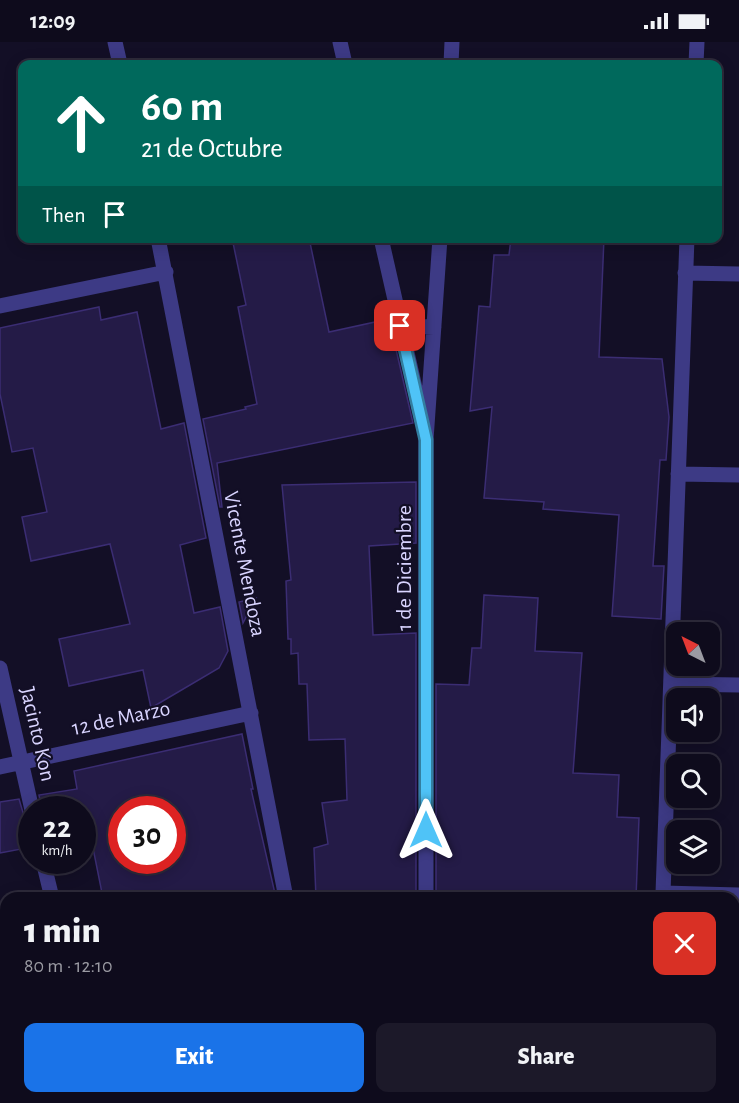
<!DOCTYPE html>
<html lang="en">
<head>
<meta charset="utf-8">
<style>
  body { margin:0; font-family:"Alegreya Sans",sans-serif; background:#1c1929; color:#f1f3f6; height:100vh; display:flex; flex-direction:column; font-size:22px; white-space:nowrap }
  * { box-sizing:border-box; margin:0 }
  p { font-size:20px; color:#9b9ba3 }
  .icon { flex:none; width:33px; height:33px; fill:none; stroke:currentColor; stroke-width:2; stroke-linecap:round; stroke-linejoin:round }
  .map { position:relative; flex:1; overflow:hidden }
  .sheet { position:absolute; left:0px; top:850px; width:740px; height:212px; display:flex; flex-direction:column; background:#0e0b1c; border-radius:18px 18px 0 0; box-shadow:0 3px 15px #0003,0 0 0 2px #2e2b3b }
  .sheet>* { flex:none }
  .banner { position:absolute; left:18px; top:18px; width:704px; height:183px; border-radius:12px; box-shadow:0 3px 15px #0003,0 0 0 2px #2e2b3b; background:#00695c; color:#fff; overflow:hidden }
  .needle { width:39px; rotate:318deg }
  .buttons { position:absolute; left:666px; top:580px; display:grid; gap:12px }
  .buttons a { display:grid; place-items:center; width:54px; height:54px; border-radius:12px; background:#0e0b1c; box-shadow:0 3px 15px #0003,0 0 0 2px #2e2b3b; font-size:30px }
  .speed { position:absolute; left:18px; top:754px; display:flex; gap:12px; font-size:30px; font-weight:700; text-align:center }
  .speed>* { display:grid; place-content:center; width:78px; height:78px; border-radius:50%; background:#0e0b1c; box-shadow:0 3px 15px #0003,0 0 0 2px #2e2b3b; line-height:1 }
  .speed small { font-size:15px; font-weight:400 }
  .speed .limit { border:9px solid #d22; background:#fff; color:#111 }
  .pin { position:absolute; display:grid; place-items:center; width:51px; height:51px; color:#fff; margin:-26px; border-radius:12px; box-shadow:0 3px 9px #0006 }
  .me { position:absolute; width:66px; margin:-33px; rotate:0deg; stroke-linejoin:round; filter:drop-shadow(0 0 4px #0008) }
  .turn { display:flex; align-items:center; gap:21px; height:126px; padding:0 24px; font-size:27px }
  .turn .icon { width:78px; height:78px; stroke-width:2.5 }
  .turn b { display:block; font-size:42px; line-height:51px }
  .then { display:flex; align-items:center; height:57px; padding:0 24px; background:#0003; gap:12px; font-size:22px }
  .round { display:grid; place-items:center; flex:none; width:63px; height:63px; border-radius:12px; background:#1c1929 }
  .headline { display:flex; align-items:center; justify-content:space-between; height:102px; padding:0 24px }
  h1 { font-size:36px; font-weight:800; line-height:45px }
  .primary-button { display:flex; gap:12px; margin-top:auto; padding:12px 24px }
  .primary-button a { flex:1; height:69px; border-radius:12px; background:#1a73e8; color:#fff; font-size:24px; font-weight:800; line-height:69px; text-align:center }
  .primary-button a+a { background:#1c1929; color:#f1f3f6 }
  .status { display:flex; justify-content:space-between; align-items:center; height:42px; padding:0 30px; background:#0e0b1c; direction:ltr }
  .status svg { height:16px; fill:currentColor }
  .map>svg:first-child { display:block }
</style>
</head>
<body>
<div class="status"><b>12:09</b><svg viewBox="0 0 49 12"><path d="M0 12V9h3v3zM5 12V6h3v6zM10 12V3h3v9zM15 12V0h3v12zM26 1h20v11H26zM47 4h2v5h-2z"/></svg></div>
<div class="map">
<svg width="739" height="1061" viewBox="0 0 739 1061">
  <rect width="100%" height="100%" fill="#130f26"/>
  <!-- building -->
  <path fill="#241b47" stroke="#3b2d73" stroke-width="1.5" fill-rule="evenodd" d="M232,196H309L329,290L389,277L413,381L217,421L222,465H220L203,377L246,367L245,365L257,362L238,265L246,263Z
    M511,196H604L599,315L662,317L669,375L666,418H660L653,524H664L661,577L612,574L619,473L543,467L544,460L484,456L492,365L470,369L479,264L490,265L494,213H509Z
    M99,265L101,278L137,270L161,387L184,381L206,496L180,503L194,571L220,565L228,609L219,626L151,666L143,628L69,644L59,597L130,582L110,502L31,519L22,475L47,470L33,406L12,410L0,352V286Z
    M416,440V501L369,504L373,593L416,591V856H316L314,806L328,802L322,761L347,758L345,697L309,698L307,642H299L298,611L291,612V597H288L286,539L291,538L282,443Z
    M484,553L538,556L535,609L582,611L573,731L619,733L617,775L639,776L636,856H436V642L469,643L472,606H481Z
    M256,556L243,581L239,560Z
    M242,692L253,747H251L276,856H103L91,796H82V768H42L39,753L77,747L74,729ZM122,768H172V819H122Z
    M19,757L24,774L32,777V805L0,811V760Z"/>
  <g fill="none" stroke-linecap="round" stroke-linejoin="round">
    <!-- street -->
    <path stroke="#3d3a85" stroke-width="15" d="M115,0L120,22
      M340,0L345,22
      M451,22L452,0
      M696,22L697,0
      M158,196L286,856
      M381,196L423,381
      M687,196L663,851L739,853
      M685,231L739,232
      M0,264L166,230
      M400,284L434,285
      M678,432L739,433
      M0,626L32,768
      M672,642L739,643
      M0,725L251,671
      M43,819L52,856
      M426,856V398L440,196
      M0,972L6,971
      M98,1056L100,1061
      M324,1056L325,1061
      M426,1060L461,1061"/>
  </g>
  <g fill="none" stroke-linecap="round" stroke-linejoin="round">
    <defs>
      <path id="route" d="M400,284L426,398V788"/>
    </defs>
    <!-- route casing -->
    <use href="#route" stroke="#337fa1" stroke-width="15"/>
    <!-- route -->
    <use href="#route" stroke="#4fc3f7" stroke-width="10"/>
  </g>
  <g text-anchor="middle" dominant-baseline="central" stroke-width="4.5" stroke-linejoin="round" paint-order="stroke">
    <!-- street labels -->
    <g font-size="22" fill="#d9d4ff" stroke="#130f26">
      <text transform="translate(245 522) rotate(79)">Vicente Mendoza</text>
      <text transform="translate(404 526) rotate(-90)">1 de Diciembre</text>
      <text transform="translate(121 676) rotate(-12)">12 de Marzo</text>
      <text transform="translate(38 692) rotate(77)">Jacinto Kon</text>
    </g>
  </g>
</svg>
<div class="buttons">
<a><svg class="needle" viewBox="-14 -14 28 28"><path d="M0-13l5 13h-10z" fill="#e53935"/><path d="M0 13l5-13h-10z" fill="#9b9ba3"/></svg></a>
<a><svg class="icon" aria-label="sound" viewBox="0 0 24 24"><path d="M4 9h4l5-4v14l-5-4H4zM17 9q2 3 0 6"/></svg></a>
<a><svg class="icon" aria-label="search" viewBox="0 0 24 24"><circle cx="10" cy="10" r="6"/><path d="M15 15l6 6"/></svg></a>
<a><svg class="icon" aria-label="layers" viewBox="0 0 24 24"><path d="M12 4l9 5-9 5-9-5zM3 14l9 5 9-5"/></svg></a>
</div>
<div class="speed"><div>22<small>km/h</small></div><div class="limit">30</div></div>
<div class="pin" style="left:400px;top:284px;background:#d93025"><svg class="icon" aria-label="arrive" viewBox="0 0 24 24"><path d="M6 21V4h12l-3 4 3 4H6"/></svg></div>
<svg class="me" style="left:426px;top:788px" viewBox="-20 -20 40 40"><path d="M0-17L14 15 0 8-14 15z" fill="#4fc3f7" stroke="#fff" stroke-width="4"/></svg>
<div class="banner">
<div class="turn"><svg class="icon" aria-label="ahead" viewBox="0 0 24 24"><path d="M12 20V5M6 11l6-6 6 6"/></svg><div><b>60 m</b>21 de Octubre</div></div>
<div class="then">Then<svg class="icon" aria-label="arrive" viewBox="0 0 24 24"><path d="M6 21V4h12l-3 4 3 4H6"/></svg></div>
</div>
<section class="sheet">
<div class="headline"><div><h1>1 min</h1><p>80 m · 12:10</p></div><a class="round" style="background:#d93025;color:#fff"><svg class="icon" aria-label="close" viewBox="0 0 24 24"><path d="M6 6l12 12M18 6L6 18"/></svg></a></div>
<div class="primary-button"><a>Exit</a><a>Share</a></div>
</section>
</div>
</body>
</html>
